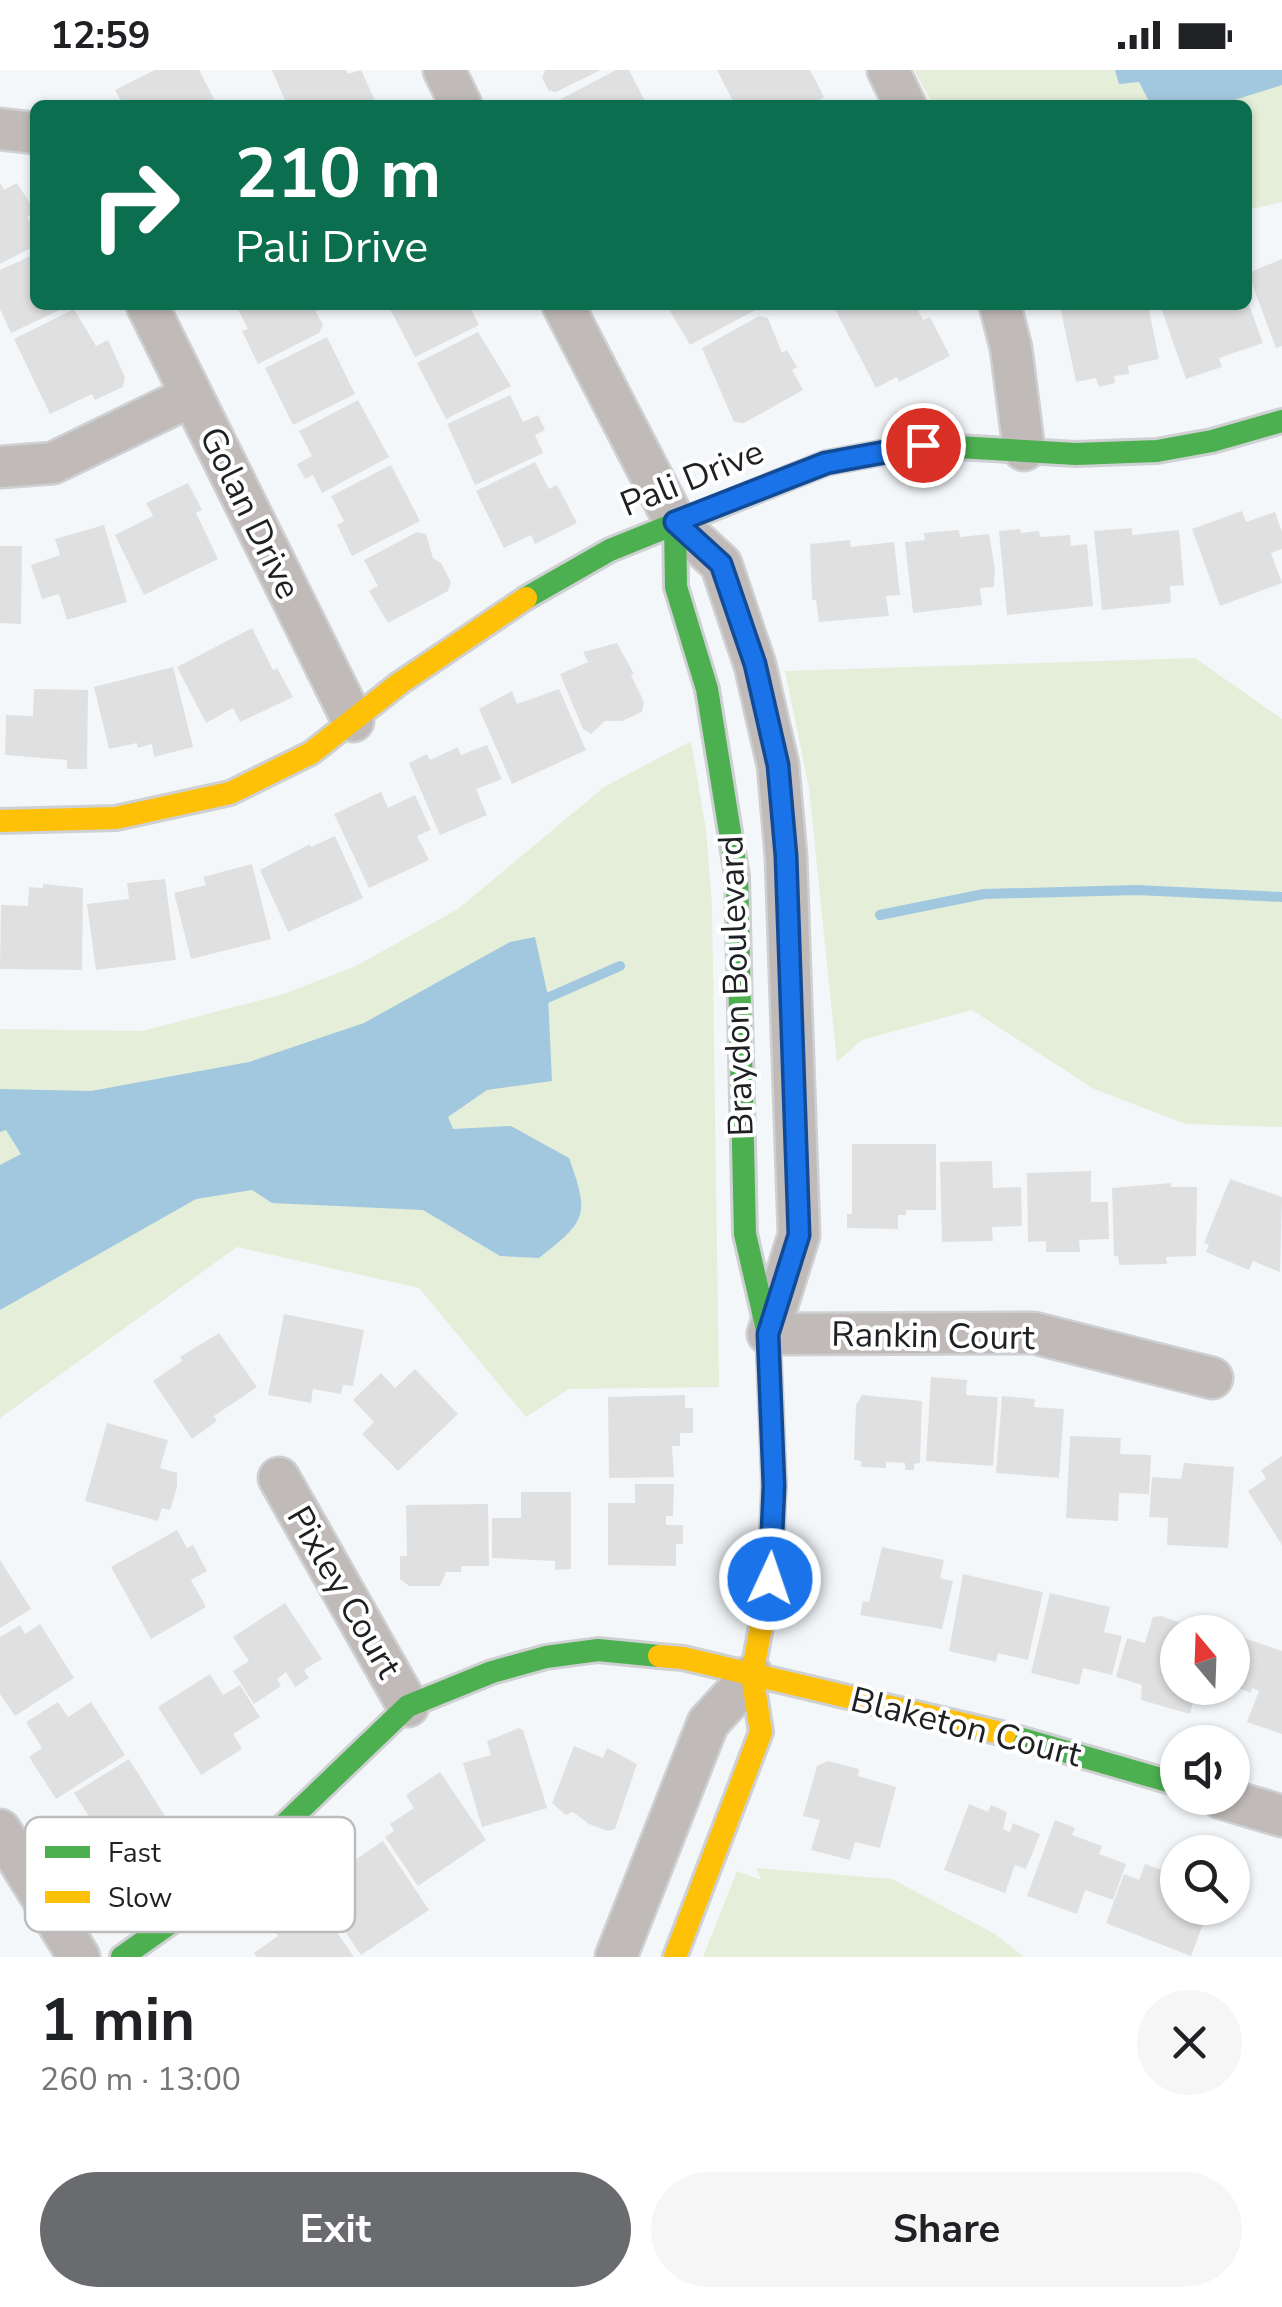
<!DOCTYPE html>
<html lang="en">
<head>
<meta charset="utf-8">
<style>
  body { margin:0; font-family:"Nunito Sans",sans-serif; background:#f6f6f6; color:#202124; height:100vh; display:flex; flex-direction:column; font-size:38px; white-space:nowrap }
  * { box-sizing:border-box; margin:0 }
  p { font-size:32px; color:#757577 }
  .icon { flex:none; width:55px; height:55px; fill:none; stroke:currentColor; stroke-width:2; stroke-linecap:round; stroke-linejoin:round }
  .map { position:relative; height:1887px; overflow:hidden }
  .panel { display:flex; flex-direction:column; background:#fff; flex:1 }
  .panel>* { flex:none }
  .top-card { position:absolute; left:30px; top:30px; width:1222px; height:210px; border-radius:15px; box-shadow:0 2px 8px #0004; background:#0b6e4f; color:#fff; overflow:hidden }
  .needle { width:65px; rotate:341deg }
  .controls { position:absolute; left:1160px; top:1545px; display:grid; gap:20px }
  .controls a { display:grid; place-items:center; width:90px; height:90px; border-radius:50%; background:#fff; box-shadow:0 2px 8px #0004; font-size:50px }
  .pin { position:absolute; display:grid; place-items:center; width:85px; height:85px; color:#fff; margin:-42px; border:5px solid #fff; border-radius:50%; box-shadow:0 2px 10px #0007 }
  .me { position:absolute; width:110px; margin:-55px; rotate:3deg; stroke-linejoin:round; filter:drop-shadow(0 0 8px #0008) }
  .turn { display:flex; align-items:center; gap:35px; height:210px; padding:0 40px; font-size:45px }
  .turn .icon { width:130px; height:130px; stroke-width:2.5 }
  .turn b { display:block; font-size:70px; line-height:85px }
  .round { display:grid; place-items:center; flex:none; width:105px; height:105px; border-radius:52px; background:#f6f6f6 }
  .head { display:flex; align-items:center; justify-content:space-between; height:170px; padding:0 40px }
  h1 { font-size:60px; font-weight:700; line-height:75px }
  .action { display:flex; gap:20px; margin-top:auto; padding:20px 40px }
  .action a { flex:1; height:115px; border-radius:60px; background:#696b6e; color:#fff; font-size:40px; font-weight:700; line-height:115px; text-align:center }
  .action a+a { background:#f6f6f6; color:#202124 }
  .status { display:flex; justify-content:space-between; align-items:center; height:70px; padding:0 50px; background:#fff; direction:ltr }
  .status svg { height:28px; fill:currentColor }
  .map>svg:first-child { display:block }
</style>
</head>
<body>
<div class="status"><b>12:59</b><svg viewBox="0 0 49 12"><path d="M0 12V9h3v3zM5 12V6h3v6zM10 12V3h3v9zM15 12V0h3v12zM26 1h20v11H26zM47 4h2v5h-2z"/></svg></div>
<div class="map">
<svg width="1282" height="1887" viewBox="0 0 1282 1887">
  <rect width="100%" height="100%" fill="#f4f7fa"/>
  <!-- green -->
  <path fill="#e4eed9" d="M914,0H1282V132L1248,140V35H933Z
    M1195,588L1282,649V1057L1186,1054L1094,1019L972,940L862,970L837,992L809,718L785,601Z
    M691,671L706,760L712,835L719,1317L569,1319L526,1347L419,1218L237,1177L0,1348V959L142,961L284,924L356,896L458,839L604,717Z
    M756,1798L892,1809L995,1864L1024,1887H703L737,1801L761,1810Z"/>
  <!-- water -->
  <path fill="#a2c8df" d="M1115,0H1282V15L1218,35H1151L1139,12L1119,14Z
    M535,867L548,926L552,1011L487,1020L448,1047L453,1059L511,1056L569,1088C590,1146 586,1151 539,1188L500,1186L423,1140L272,1133L252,1120L196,1129L0,1240V1095L21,1084L6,1060L0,1062V1019L91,1021L249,992L364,953L510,872Z"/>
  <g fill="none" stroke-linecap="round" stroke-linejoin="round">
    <!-- stream -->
    <path stroke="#a2c8df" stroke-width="10" d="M880,845L984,824L1137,820L1282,827
      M538,932L620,896"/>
  </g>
  <!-- building -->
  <path fill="#e0e0e0" d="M155,0H199L217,35H123L115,20Z
    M272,0H346L348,4L361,0L376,33L287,35Z
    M545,0H601L556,22L549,21L542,8Z
    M616,0H629L647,35H564L561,29Z
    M717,0H810L824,27L809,35H735Z
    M0,113L4,120L17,113L35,141L27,147L35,163V176L0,194Z
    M35,184V235H70L11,263L0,239V200Z
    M1282,189V276L1276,278L1248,203Z
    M236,235L313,236L323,255L319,263L258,294L242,261L248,259Z
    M388,235H469L479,255L415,287Z
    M672,235H757L759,238L690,275L670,241L674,238Z
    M848,235H915L923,250L930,247L950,286L899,312L897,307L876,318L836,241Z
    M1148,235L1159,289L1128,296L1129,304L1114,306L1115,313L1099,317L1096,308L1076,312L1060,236Z
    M1160,235H1249L1263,273L1219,288L1222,297L1186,309Z
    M74,239L96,276L108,270L125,307L123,317L95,330L92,324L50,344L14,269Z
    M759,246L768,248L782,283L787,280L797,297L792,300L803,320L744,353L734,352L702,278Z
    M478,262L511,316L446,349L417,293Z
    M327,267L355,324L293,355L265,298Z
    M510,325L523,352L538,345L545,360L535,365L543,383L475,415L447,354Z
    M358,330L389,387L322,423L313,405L305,409L297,394L312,386L299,361Z
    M535,392L549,419L557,415L577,453L535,474L531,465L504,478L476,421Z
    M391,395L420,451L352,486L337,455L344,451L331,426Z
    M188,413L202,440L196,443L218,489L144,525L115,465L153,446L146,433Z
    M1242,441L1246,452L1275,442L1282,462V479L1271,483L1282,513L1220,536L1192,459Z
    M104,455L127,532L67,550L59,524L42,529L31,495L60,485L55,469Z
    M1132,458V465L1179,460L1184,515L1170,516L1171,533L1102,540L1094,461Z
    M1020,459L1021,463L1039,461L1040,467L1070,465L1071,476L1087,474L1093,536L1007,545L999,461Z
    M959,460L960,467L989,464L995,499L994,517L980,518L982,535L913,543L905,472L925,470L924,463Z
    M417,462L426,464L433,488L441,493L451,512L448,521L388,553L369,521L378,516L364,490Z
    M850,470L851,477L894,472L900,525L886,526L889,546L819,552L816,530H812L810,474Z
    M0,476H22L21,554L0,553Z
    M252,558L273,600L277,598L293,627L240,652L233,638L206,653L177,597Z
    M617,573L634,604L631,605L644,632L642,642L622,651H605L591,664L583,659L560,604L588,592L583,582Z
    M173,597L193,677L154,687L152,674L138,678L137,673L109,679L94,617Z
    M34,619L88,620L87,699H67V690L5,685L6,645L33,646Z
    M559,619L586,680L512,714L479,639L512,621L517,634Z
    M487,675L502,709L476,719L487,745L440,765L409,693L427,684L430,690L458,677L461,685Z
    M381,722L388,738L415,725L431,760L417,766L429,790L369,818L334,744Z
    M335,766L363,828L288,862L260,800L310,774L311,777Z
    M252,794L271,869L191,889L174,823L206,815L203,807Z
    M165,809L176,890L96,900L87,834L129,829L127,813Z
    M43,814L83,818L82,900L0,899L1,835L28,836L29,817L43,818Z
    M852,1074H936V1140H906V1145H898V1159L847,1158V1144H852Z
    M992,1091L993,1118L1021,1117L1022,1156L992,1157L993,1171L942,1172L940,1092Z
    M1091,1101V1132H1108L1109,1169L1079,1170L1080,1182H1046V1171L1028,1172L1027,1103Z
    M1230,1109L1282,1127L1280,1202L1253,1191L1249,1200L1206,1182L1209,1175L1204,1173Z
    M1171,1113V1117H1197L1196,1186L1166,1187L1167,1194L1119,1195L1118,1186H1114L1112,1118Z
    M284,1244L364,1260L353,1316L343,1315L341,1324L313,1319L311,1333L268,1325Z
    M219,1263L257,1317L214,1346L217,1351L192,1369L153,1311L182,1291L180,1287Z
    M415,1299L458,1344L398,1401L362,1364L374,1352L353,1330L381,1303L395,1318Z
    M931,1307L967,1310L966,1325L998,1327L993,1396L926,1391Z
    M685,1325V1338H693V1363H680V1376H672L674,1407L609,1408L608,1327Z
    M862,1325L922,1331L920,1393L914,1394V1400H905V1393L886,1392V1398L861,1397V1391L854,1390L856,1335Z
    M1002,1326L1035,1329L1034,1337L1064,1339L1059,1408L996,1403Z
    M107,1353L168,1370L160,1398L177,1403V1417L170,1440L162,1438L158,1451L85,1431Z
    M1070,1366L1121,1368L1120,1384L1151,1385L1149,1424L1119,1423L1118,1451L1066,1448Z
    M1282,1386V1475L1248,1421L1266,1409L1261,1400Z
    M1184,1393L1234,1397L1228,1478L1167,1475L1168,1448L1149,1447L1152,1407L1181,1409Z
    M635,1414H674L673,1446H666V1455H683V1474H676V1496L608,1495V1433H635Z
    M521,1422H571V1499L555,1500V1491L492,1488V1448H521Z
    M488,1434L489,1496H461V1502H446L440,1516H409L400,1509V1486H407L406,1435Z
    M177,1460L187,1478L193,1475L207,1501L191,1510L206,1537L151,1569L111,1497Z
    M882,1477L944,1490L940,1508L953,1511L942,1559L860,1545L863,1531L869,1532Z
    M0,1490L31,1539L0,1558Z
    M963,1504L1043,1522L1028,1590L998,1583L996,1592L949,1581Z
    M1050,1523L1110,1537L1104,1562L1122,1566L1112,1605L1083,1598L1079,1615L1031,1603Z
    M285,1533L322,1589L304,1600L309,1608L295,1617L286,1602L277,1609L281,1616L254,1634L233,1601L249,1591L233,1567Z
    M1161,1546L1205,1561L1178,1562V1618H1197L1190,1644L1141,1630L1142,1615L1116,1607L1127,1568L1145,1573L1153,1547Z
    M40,1554L74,1608L15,1646L0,1624V1567L20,1555L25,1564Z
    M1232,1564L1282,1581V1664L1247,1652L1259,1621L1252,1618L1251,1623L1232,1616Z
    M210,1604L223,1625L240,1615L260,1647L233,1664L242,1679L201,1705L158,1637Z
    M58,1632L68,1647L91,1632L125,1685L56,1729L29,1687L42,1678L26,1652Z
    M519,1658L523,1660L547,1738L482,1757L463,1693L491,1685L487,1671Z
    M574,1676L603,1688L607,1678L637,1694L615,1759L608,1761L589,1754L573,1742L566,1745L552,1733Z
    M129,1689L173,1759L128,1787L132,1794L115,1805L102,1800L81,1770L92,1763L87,1754L92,1751L74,1723Z
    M828,1691L859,1699L858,1706L896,1717L880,1778L855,1772L850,1790L811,1780L820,1750L803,1746L817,1696Z
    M440,1702L486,1770L418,1816L385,1767L394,1761L390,1754L414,1738L406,1725Z
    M969,1734L988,1742L991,1735L1007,1742L1003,1759L1010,1762L1013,1753L1040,1764L1026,1799L1015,1795L1005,1823L944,1800Z
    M1055,1750L1075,1758L1072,1765L1102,1776L1099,1784L1126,1794L1113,1830L1085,1820L1077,1844L1027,1826Z
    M383,1771L429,1840L361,1885L323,1829L345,1814L337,1802Z
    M1178,1792V1838H1209L1191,1886L1106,1853L1124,1804L1139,1810L1145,1794L1172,1804Z
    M320,1838L354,1887H257L254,1883L278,1866L272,1858L299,1840L305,1848Z"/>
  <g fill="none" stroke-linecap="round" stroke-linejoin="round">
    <defs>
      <path id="street" d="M444,0L461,35
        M888,0L905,35
        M0,59L35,63
        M147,235L353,651
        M563,235L675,452L721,494L755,595L778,695L786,786L799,1165L768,1264L1034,1263L1212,1308
        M1000,235L1011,278L1024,380
        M0,397L53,393L191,326
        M279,1408L408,1636
        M1221,1728L1282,1746
        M0,1760L79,1887
        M616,1887L708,1653L752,1605"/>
      <path id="fast" d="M675,452L676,517L707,619L737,806L745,1164L768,1264L774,1414
        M526,528L610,480L826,393L923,375L1076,384L1157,381L1212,371L1282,351
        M1005,1664L1178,1714
        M122,1887L214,1822L408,1636L492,1602L546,1587L598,1580L659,1586"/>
      <path id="slow" d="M0,751L116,748L230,723L311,683L400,613L526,528
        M659,1586L683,1588L1005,1664
        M675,1887L761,1662L752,1605L770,1509L774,1414"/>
    </defs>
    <!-- street casing -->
    <use href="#street" stroke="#ced0d2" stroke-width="45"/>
    <!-- fast casing -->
    <use href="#fast" stroke="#ced0d2" stroke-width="28"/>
    <!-- slow casing -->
    <use href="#slow" stroke="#ced0d2" stroke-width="28"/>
    <!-- street -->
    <use href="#street" stroke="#c0bab9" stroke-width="40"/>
    <!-- fast -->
    <use href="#fast" stroke="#4caf50" stroke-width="22"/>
    <!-- slow -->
    <use href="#slow" stroke="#ffc107" stroke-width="22"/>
  </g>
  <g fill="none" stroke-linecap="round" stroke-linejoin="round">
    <defs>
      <path id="route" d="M770,1509L774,1416L768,1264L799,1165L786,786L778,695L755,594L721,494L675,452L826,393L923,375"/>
    </defs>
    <!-- route casing -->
    <use href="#route" stroke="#114b97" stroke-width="25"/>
    <!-- route -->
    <use href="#route" stroke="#1a73e8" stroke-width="18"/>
  </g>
  <g text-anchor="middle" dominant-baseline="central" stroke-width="8" stroke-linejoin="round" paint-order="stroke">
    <!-- street labels -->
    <g font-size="35" fill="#1e2023" stroke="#fff">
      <text transform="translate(692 408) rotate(-22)">Pali Drive</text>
      <text transform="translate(250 443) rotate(64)">Golan Drive</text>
      <text transform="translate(736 916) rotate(-92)">Braydon Boulevard</text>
      <text transform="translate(933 1266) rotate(1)">Rankin Court</text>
      <text transform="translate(344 1522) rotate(60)">Pixley Court</text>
      <text transform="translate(966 1657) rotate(14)">Blaketon Court</text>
    </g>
  </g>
  <!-- legend -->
  <rect x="25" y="1747" width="330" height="115" rx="15" fill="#fff" stroke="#bcbcbd" stroke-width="2.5"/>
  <rect x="45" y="1776" width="45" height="12" fill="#4caf50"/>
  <rect x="45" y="1821" width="45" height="12" fill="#ffc107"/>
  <g font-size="28" fill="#1e2023">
    <text x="108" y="1792">Fast</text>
    <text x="108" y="1837">Slow</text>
  </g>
</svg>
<div class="controls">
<a><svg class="needle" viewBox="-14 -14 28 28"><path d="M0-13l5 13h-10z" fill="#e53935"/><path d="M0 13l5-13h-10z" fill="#757577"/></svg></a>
<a><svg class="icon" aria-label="sound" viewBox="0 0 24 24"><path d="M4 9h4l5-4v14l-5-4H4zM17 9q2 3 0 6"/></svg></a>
<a><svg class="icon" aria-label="search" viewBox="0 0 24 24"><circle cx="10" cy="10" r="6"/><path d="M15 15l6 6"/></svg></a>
</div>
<div class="pin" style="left:923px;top:375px;background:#d93025"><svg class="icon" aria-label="arrive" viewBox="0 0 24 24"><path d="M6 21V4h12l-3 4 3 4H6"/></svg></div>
<svg class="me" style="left:770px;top:1509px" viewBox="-20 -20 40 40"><circle r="17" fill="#1a73e8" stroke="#fff" stroke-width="3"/><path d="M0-11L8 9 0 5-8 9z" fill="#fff"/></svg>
<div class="top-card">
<div class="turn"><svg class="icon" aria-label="right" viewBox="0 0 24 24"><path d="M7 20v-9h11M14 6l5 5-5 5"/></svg><div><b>210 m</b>Pali Drive</div></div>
</div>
</div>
<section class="panel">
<div class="head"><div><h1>1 min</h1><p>260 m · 13:00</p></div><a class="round"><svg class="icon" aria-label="close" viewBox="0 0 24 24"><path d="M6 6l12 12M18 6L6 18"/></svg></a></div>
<div class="action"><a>Exit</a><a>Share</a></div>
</section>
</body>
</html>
